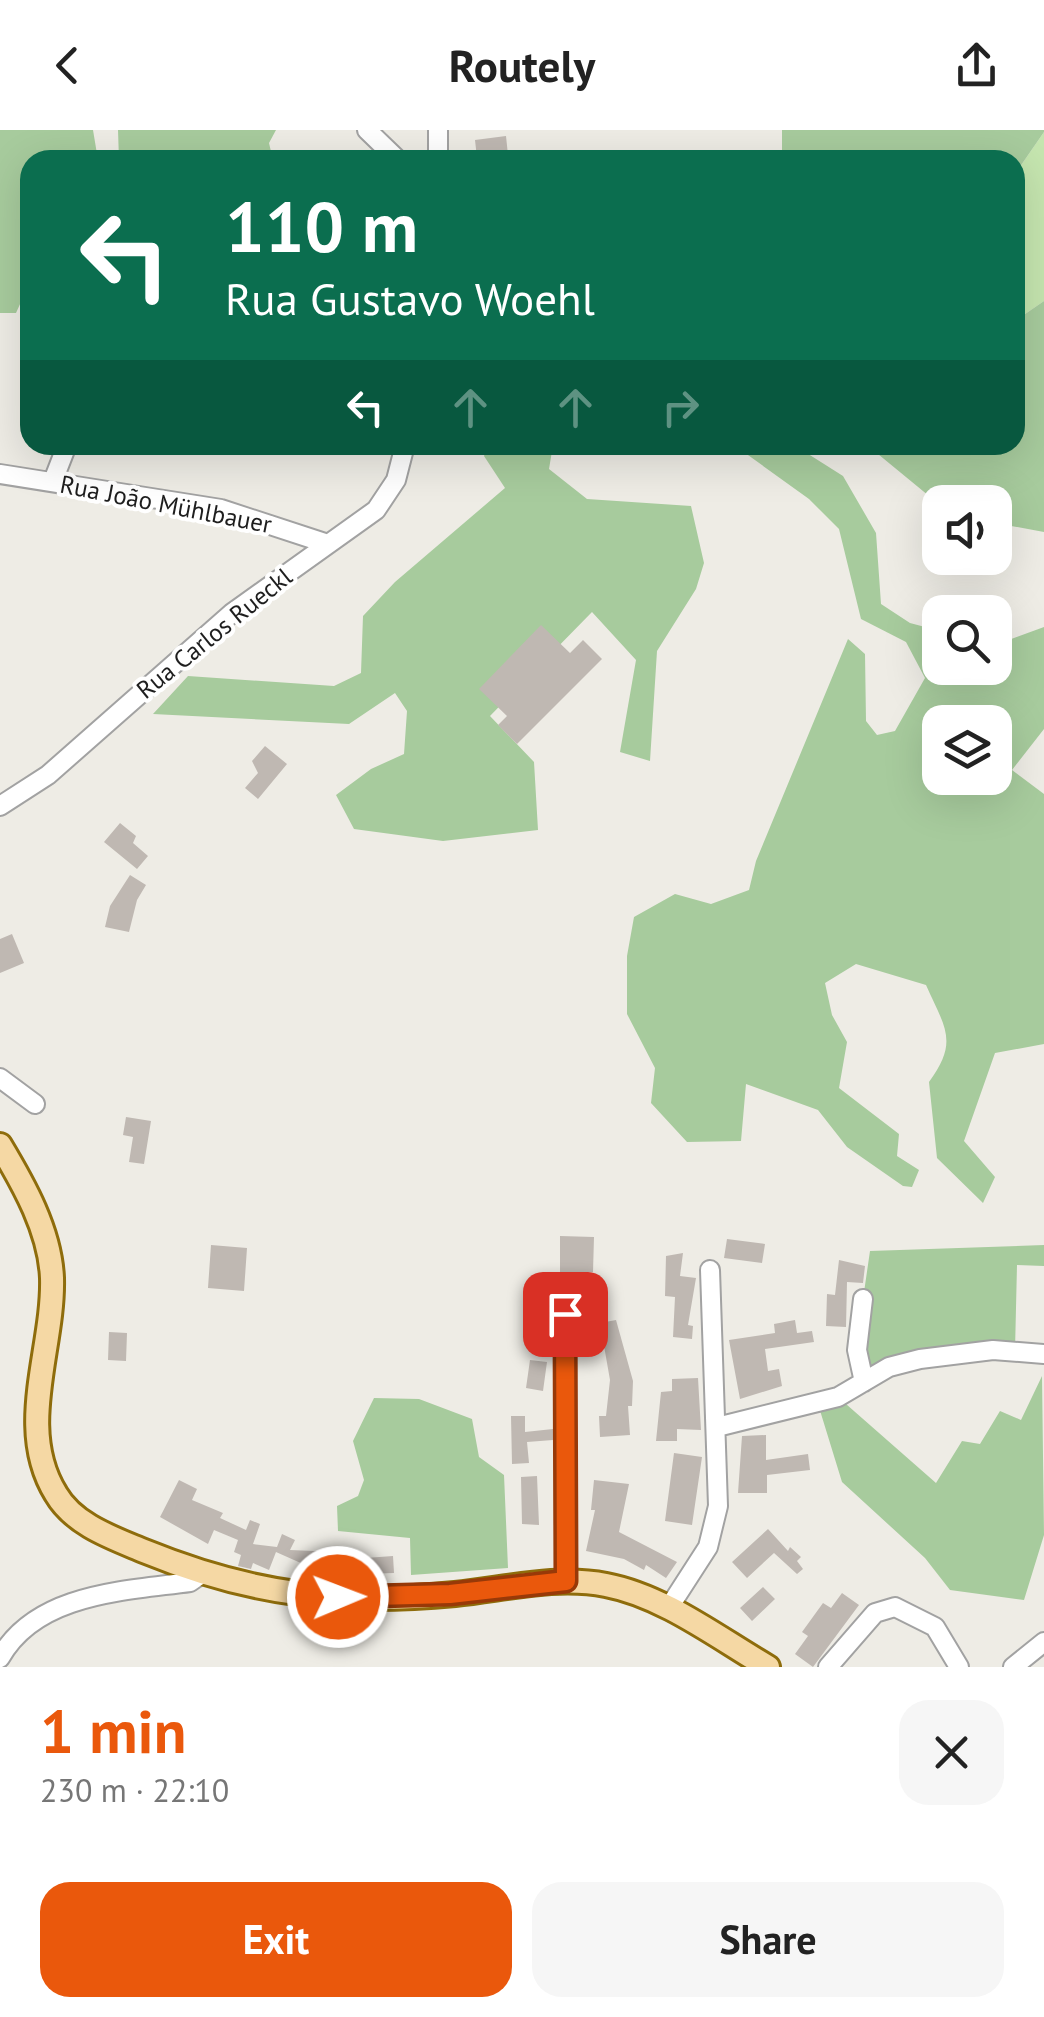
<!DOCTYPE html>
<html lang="en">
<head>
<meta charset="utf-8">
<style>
  body { margin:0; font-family:"PT Sans",sans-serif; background:#f6f6f6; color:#222; height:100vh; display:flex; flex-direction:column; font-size:38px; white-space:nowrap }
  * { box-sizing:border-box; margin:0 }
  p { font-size:32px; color:#767676 }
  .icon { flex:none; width:55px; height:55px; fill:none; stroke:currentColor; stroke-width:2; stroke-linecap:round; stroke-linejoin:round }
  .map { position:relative; height:1537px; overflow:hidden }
  .sheet { display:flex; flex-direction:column; background:#fff; flex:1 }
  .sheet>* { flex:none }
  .banner { position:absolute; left:20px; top:20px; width:1005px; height:305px; border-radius:30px; box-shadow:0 10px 40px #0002; background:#0b6e4f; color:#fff; overflow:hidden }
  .tools { position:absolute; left:922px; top:355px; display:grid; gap:20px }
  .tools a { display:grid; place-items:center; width:90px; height:90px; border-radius:20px; background:#fff; box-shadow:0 10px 40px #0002; font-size:50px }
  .pin { position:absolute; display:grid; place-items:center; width:85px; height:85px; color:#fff; margin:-42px; border-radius:20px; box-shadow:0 5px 15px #0006 }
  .me { position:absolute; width:110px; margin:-55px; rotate:89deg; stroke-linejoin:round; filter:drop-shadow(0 0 8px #0008) }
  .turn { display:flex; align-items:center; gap:35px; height:210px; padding:0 40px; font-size:45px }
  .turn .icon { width:130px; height:130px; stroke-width:2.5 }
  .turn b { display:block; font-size:70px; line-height:85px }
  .lanes { display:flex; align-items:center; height:95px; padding:0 40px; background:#0003; justify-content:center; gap:50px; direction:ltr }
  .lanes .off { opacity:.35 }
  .round { display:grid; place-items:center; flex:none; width:105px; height:105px; border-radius:30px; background:#f6f6f6 }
  .headline { display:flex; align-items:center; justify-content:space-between; height:170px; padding:0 40px }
  h1 { font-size:60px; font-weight:800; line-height:75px; color:#ea580c }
  .action { display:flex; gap:20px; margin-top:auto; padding:20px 40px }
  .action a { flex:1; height:115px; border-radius:30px; background:#ea580c; color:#fff; font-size:40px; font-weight:800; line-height:115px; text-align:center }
  .action a+a { background:#f6f6f6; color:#222 }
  header { display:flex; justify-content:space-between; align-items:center; height:130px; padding:0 40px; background:#fff; font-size:45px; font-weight:800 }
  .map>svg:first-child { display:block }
</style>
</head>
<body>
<header><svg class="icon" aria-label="back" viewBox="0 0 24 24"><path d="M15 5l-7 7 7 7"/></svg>Routely<svg class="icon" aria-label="share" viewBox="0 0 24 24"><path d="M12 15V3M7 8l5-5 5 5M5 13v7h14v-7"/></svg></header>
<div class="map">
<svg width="1044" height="1537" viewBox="0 0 1044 1537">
  <rect width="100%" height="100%" fill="#eeece5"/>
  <!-- grass -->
  <path fill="#c5e5af" d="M1044,2V171L1015,191V44Z"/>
  <!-- forest -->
  <path fill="#a7cb9d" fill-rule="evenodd" d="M0,0H93L98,30H30V152L16,183H0Z
    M118,0H276L269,13L273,30H119Z
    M782,0H1044V2L1015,44V30H782Z
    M1044,171V402L995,393V372L940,375L867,315H1015V191Z
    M488,315H553L549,339L587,369L691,376L704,433L696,459L657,521L650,631L620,622L636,530L592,482L490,586L534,632L538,700L443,711L354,699L336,665L371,639L404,624L407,581L395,563L349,594L153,584L188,546L334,556L361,543L363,486L395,452L505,358L484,326Z
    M734,315H794L843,346L876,403L881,474L910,493L940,501V538H995V515L1044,497V599L1012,640L1044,664V914L995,923L964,1011L995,1047L983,1073L937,1028L929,952C959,911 945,898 926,855L856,834L825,853L832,885L847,912L839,958L899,1004L897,1026L919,1040L912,1057L903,1056L847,1017L818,980L746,954L741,1011L687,1012L651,973L655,938L627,884V826L634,787L675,764L711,774L749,760L756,731L848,509L865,524L866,591L877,605L895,601L925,548L906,512L861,489L839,399L809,369ZM995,592V648H940V592Z
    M1044,1115V1136L1017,1135L1015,1221L968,1222L864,1252L862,1176L870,1121Z
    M1042,1246L1044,1405L1024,1470L950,1460L925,1428L842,1352L818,1274L838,1267L936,1353L962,1311L980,1314L1000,1281L1021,1290Z
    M374,1268L419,1269L472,1289L479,1327L504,1345L508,1438L411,1445L410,1408L338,1401L337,1376L358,1366L364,1350L353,1311Z"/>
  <!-- building -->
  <path fill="#bfb8b2" d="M506,6L508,25L477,28L475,10Z
    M541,495L570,523L583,510L602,529L517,614L498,595L507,586L479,559Z
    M265,616L287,634L258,669L245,658L258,643L252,631Z
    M120,693L136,706L133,713L148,726L137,739L104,712Z
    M130,745L146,755L137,770L129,802L105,797L110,776Z
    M12,804L24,833L0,843V809Z
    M126,987L151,991L144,1034L129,1032L133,1007L123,1005Z
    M560,1106L594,1107L593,1142H560Z
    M727,1109L765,1114L762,1133L724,1128Z
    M211,1115L247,1118L244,1161L208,1158Z
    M683,1123L680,1146L696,1148L688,1195L693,1196L692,1209L673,1207L675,1167L665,1166L666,1126Z
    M839,1130L865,1136L863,1153L847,1152L846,1197L826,1196L827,1164L835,1165Z
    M616,1190L633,1251L632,1276H628L630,1305L600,1307L599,1286H606L610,1250L600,1193Z
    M795,1190L797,1203L812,1201L814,1212L765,1219L768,1241L779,1239L782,1256L740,1269L729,1210L775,1203L774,1194Z
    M109,1202L127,1203L126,1231L108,1230Z
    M530,1230L547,1232L543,1261L526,1258Z
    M698,1248L701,1300L677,1299V1311H656L661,1262L672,1261V1249Z
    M511,1286H525V1302L553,1299V1310L527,1312L529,1333L512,1334Z
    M766,1305V1330L808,1324L810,1340L767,1345V1363H738L742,1306Z
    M674,1323L702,1327L692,1395L665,1391Z
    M537,1346L539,1395L522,1394L521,1347Z
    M179,1350L197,1359L192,1370L223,1383L220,1388L246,1400L250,1390L260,1394L253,1414L277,1417L282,1404L295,1410L290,1420L338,1422L340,1417L354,1419L352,1429L393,1426L394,1443L365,1444L315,1432L303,1434L276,1422L269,1440L253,1433L251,1439L238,1436L241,1425L234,1422L238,1410L214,1400L208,1414L160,1387Z
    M594,1350L629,1354L619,1402L677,1432L666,1448L646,1435L644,1440L624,1429L586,1421L595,1380H591Z
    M768,1399L788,1421L790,1417L801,1427L797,1431L803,1439L797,1444L774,1423L747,1448L732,1432Z
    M763,1457L775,1469L752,1491L740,1478Z
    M842,1463L859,1475L813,1537L795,1524L808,1506L802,1502L823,1473L831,1478Z"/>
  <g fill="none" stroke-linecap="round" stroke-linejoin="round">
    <defs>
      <path id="minor" d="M367,0L398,30
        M438,0V30
        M0,344L221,379L328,414
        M53,351L67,315
        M0,676L48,645L232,483L376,380L396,350L405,315
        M0,948L35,974
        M863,1169L857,1220L864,1252
        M565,1185L567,1451
        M717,1297L838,1267L889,1237L920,1229L993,1220L1044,1224
        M668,1479L708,1417L718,1376L710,1140
        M0,1528C36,1463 125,1461 190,1452L203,1443
        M828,1537L875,1483L895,1477L935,1497L959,1537
        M1013,1537L1044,1512"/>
      <path id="major" d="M0,1015C24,1055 50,1101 52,1148C54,1219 15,1298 56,1364C74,1395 113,1408 144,1421C252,1465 339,1475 455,1464C505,1459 556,1445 606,1455C664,1466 718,1508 768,1537"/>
    </defs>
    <!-- minor casing -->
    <use href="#minor" stroke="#a2a2a2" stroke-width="22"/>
    <!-- major casing -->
    <use href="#major" stroke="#8e6c0b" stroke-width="28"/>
    <!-- minor -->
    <use href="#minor" stroke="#fff" stroke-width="18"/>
    <!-- major -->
    <use href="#major" stroke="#f5d8a4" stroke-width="22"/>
  </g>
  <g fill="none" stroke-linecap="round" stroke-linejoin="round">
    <defs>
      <path id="route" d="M338,1467L450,1464L566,1451L565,1184"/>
    </defs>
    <!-- route casing -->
    <use href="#route" stroke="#983908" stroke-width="25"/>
    <!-- route -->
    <use href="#route" stroke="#ea580c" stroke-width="18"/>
  </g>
  <g text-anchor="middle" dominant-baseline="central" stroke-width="8" stroke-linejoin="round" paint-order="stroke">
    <!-- street labels -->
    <g font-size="25" fill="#1e1e1e" stroke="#fff">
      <text transform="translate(166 374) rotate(11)">Rua João Mühlbauer</text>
      <text transform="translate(214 503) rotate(-39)">Rua Carlos Rueckl</text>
    </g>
  </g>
</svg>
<div class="tools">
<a><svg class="icon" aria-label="sound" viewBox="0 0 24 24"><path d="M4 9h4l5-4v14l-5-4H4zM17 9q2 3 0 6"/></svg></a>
<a><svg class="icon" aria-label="search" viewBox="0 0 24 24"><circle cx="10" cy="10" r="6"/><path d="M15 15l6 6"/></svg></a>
<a><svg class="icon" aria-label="layers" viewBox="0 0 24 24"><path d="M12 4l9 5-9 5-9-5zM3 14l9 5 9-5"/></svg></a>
</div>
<div class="pin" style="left:565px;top:1184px;background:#d93025"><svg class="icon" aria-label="arrive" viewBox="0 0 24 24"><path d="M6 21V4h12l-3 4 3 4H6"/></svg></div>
<svg class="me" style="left:338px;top:1467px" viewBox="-20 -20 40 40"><circle r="17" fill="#ea580c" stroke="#fff" stroke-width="3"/><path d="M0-11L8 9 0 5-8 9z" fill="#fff"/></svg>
<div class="banner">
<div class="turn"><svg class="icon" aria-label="left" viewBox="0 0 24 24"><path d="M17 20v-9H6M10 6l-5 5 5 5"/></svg><div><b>110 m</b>Rua Gustavo Woehl</div></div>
<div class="lanes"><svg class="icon" aria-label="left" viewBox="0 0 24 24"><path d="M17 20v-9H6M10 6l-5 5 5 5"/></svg><svg class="icon off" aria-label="ahead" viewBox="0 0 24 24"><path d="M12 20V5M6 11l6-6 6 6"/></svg><svg class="icon off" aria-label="ahead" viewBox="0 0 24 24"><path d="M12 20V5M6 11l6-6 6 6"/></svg><svg class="icon off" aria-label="right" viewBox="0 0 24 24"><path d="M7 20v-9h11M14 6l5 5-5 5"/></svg></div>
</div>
</div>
<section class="sheet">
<div class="headline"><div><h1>1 min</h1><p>230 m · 22:10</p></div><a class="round"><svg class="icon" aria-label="close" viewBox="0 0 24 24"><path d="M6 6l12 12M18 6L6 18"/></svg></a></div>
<div class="action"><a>Exit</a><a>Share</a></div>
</section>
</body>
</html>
